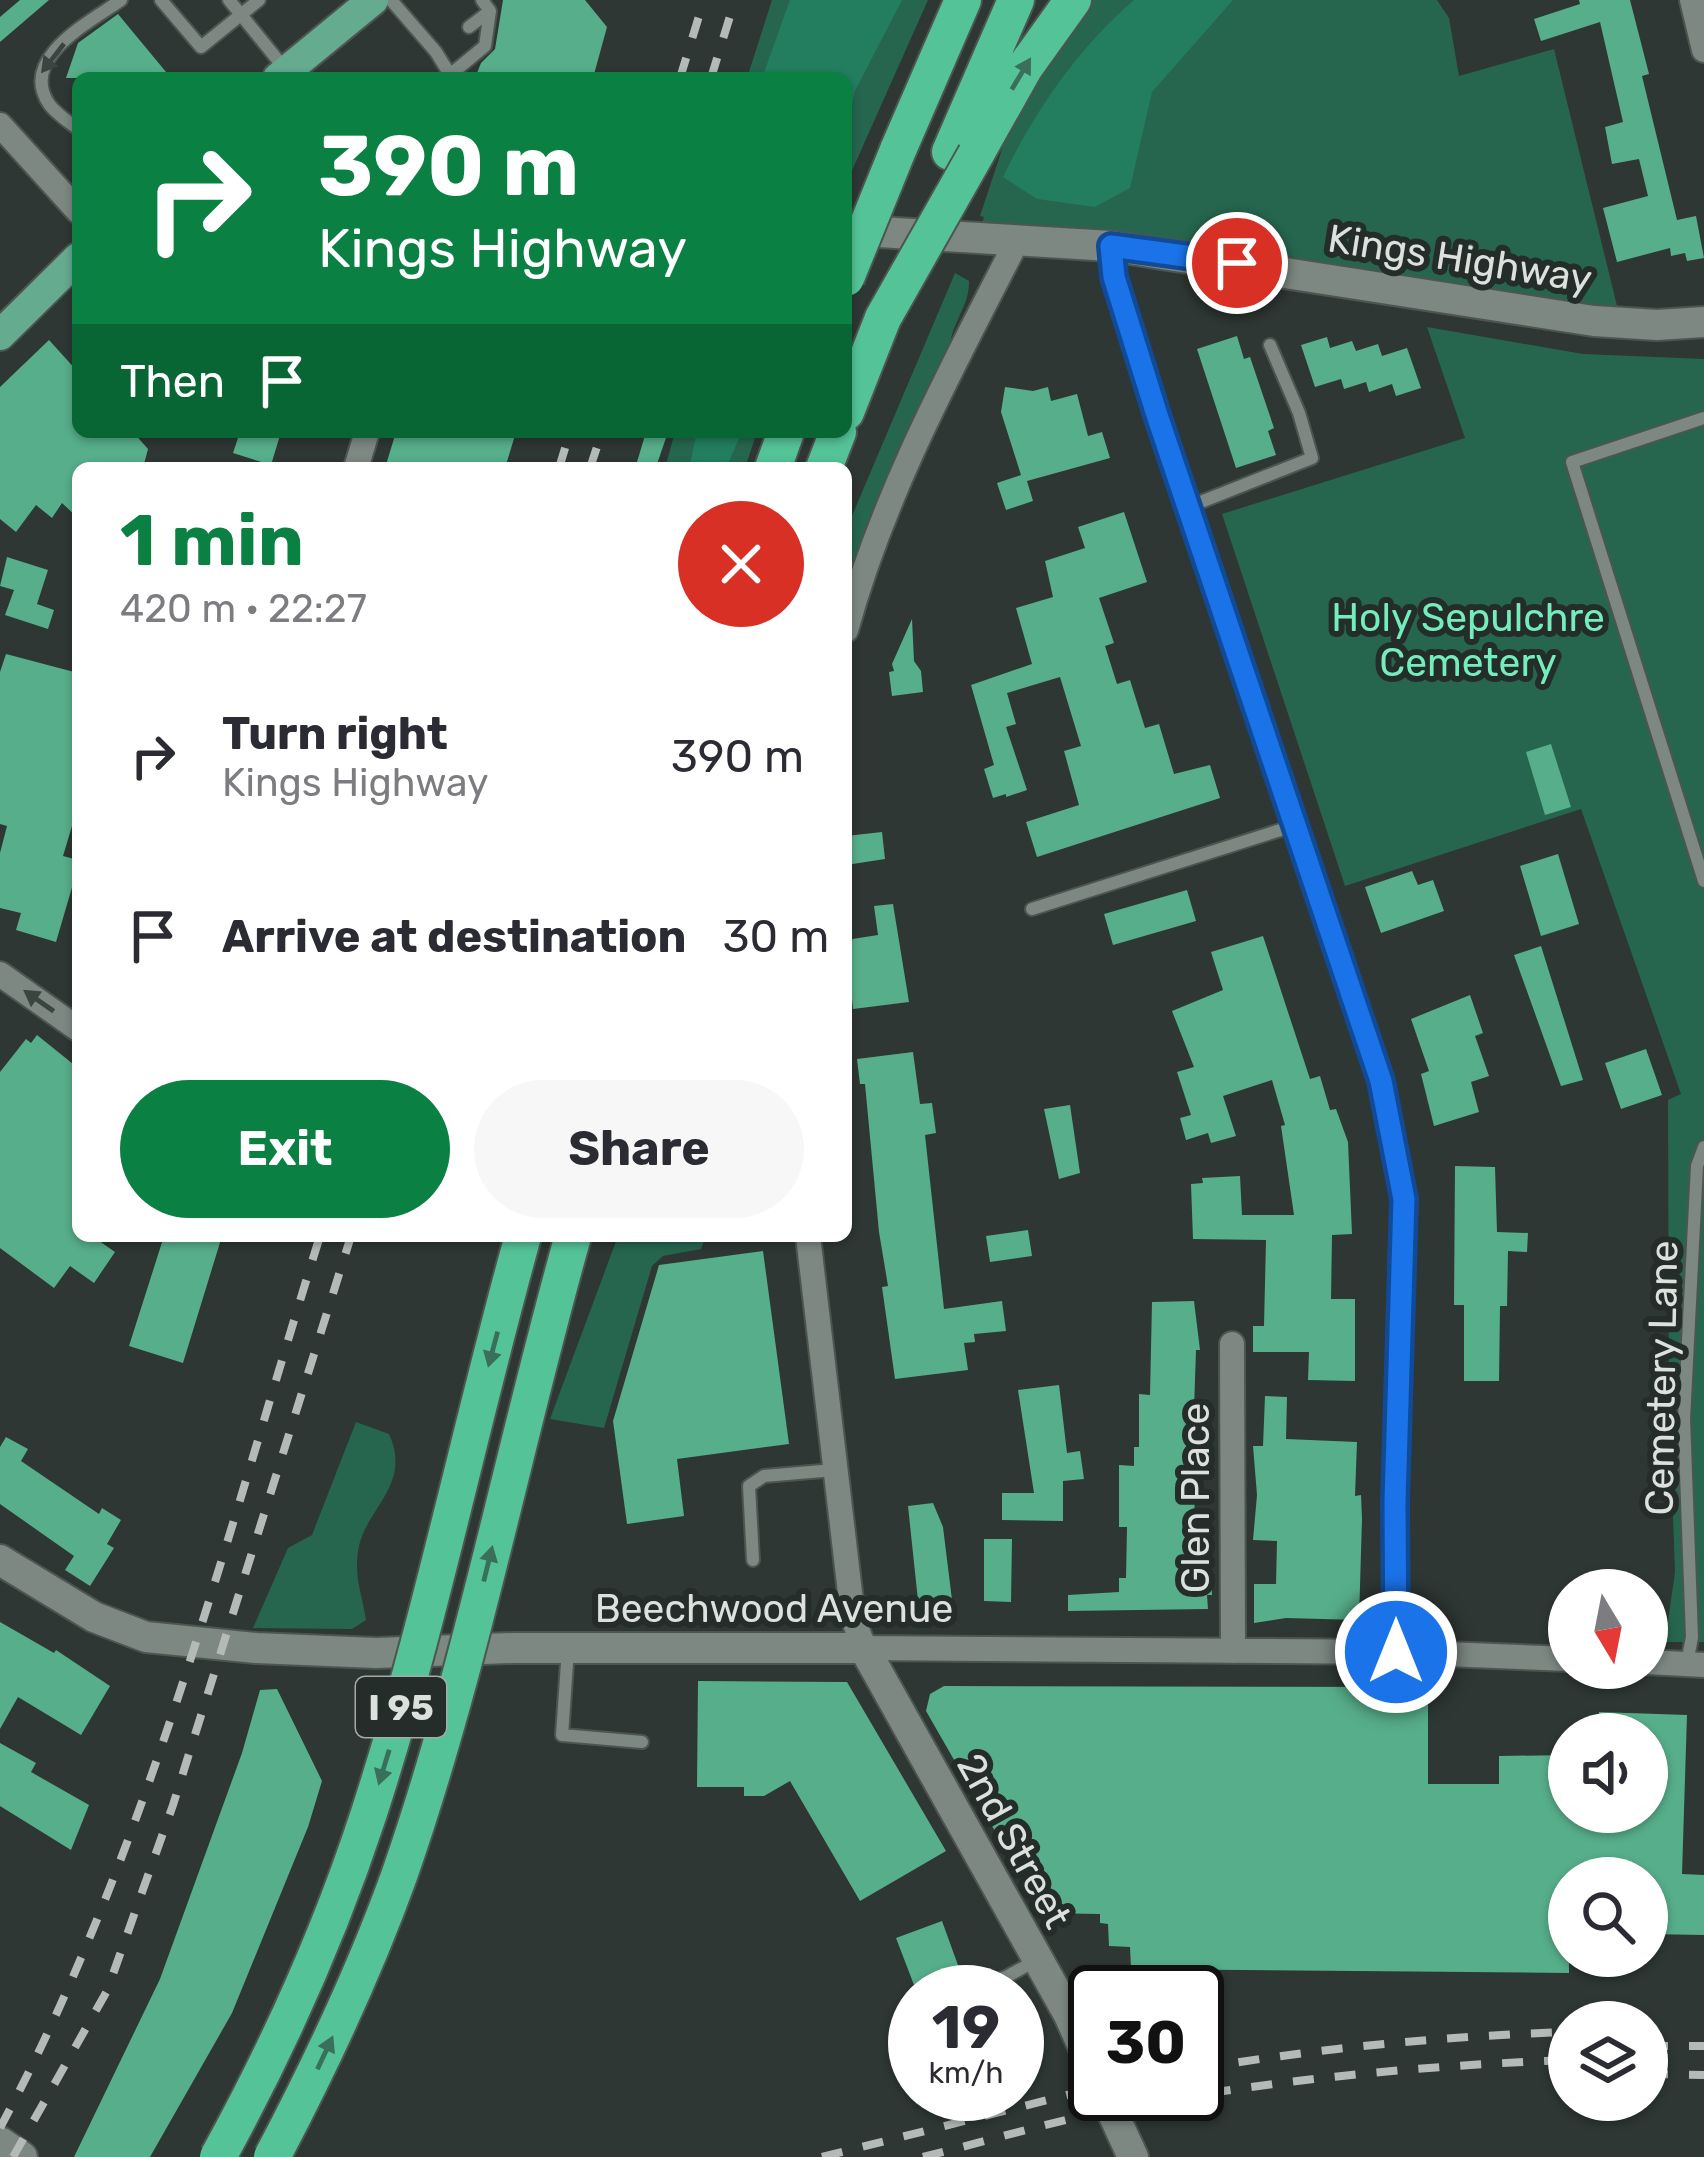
<!DOCTYPE html>
<html lang="en">
<head>
<meta charset="utf-8">
<style>
  body { margin:0; font-family:Rubik,sans-serif; background:#f7f7f7; color:#2b2b33; height:100vh; display:flex; flex-direction:column; font-size:45px; white-space:nowrap }
  * { box-sizing:border-box; margin:0 }
  p { font-size:39px; color:#7c7c81 }
  .icon { flex:none; width:66px; height:66px; fill:none; stroke:currentColor; stroke-width:2; stroke-linecap:round; stroke-linejoin:round }
  .map { position:relative; flex:1; overflow:hidden }
  .side { position:absolute; left:72px; top:462px; width:780px; height:780px; display:flex; flex-direction:column; background:#fff; border-radius:18px; box-shadow:0 3px 9px #0004 }
  .side>* { flex:none }
  .banner { position:absolute; left:72px; top:72px; width:780px; height:366px; border-radius:18px; box-shadow:0 3px 9px #0004; background:#0b8043; color:#fff; overflow:hidden }
  .needle { width:78px; rotate:170deg }
  .buttons { position:absolute; left:1548px; top:1569px; display:grid; gap:24px }
  .buttons a { display:grid; place-items:center; width:120px; height:120px; border-radius:50%; background:#fff; box-shadow:0 3px 9px #0004; font-size:60px }
  .speed { position:absolute; left:888px; top:1965px; display:flex; gap:24px; font-size:60px; font-weight:700; text-align:center }
  .speed>* { display:grid; place-content:center; width:156px; height:156px; border-radius:50%; background:#fff; box-shadow:0 3px 9px #0004; line-height:1 }
  .speed small { font-size:30px; font-weight:400 }
  .speed .limit { border:6px solid #111; border-radius:18px; background:#fff; color:#111 }
  .pin { position:absolute; display:grid; place-items:center; width:102px; height:102px; color:#fff; margin:-51px; border:6px solid #fff; border-radius:50%; box-shadow:0 3px 12px #0007 }
  .me { position:absolute; width:132px; margin:-66px; rotate:0deg; stroke-linejoin:round; filter:drop-shadow(0 0 9px #0008) }
  .turn { display:flex; align-items:center; gap:42px; height:252px; padding:0 48px; font-size:54px }
  .turn .icon { width:156px; height:156px; stroke-width:2.5 }
  .turn b { display:block; font-size:84px; line-height:102px }
  .then { display:flex; align-items:center; height:114px; padding:0 48px; background:#0003; gap:24px; font-size:45px }
  .round { display:grid; place-items:center; flex:none; width:126px; height:126px; border-radius:63px; background:#f7f7f7 }
  .head { display:flex; align-items:center; justify-content:space-between; height:204px; padding:0 48px }
  h1 { font-size:72px; font-weight:700; line-height:90px; color:#0b8043 }
  .primary-button { display:flex; gap:24px; margin-top:auto; padding:24px 48px }
  .primary-button a { flex:1; height:138px; border-radius:72px; background:#0b8043; color:#fff; font-size:48px; font-weight:700; line-height:138px; text-align:center }
  .primary-button a+a { background:#f7f7f7; color:#2b2b33 }
  ul { padding:0; list-style:none }
  li { display:flex; align-items:center; gap:36px; height:180px; padding:0 48px }
  li div { flex:1 }
  li b { display:block; font-size:45px }
  li em { font-style:normal }
  .map>svg:first-child { display:block }
</style>
</head>
<body>
<div class="map">
<svg width="1704" height="2157" viewBox="0 0 1704 2157">
  <rect width="100%" height="100%" fill="#2e3733"/>
  <!-- green -->
  <path fill="#26664e" d="M772,0H928L846,184V78H747Z
    M1093,0H1437L1449,18L1459,76L1554,49L1619,314L982,224L984,217L980,216L1020,95Z
    M955,273L969,281C970,309 948,324 949,358L846,610V530Z
    M1427,327L1583,354L1704,359V1642H1665L1675,1572L1669,1404L1668,1100L1681,1094L1581,809L1345,886L1222,514L1465,438Z
    M675,432H757L745,468H665Z
    M618,1236H706L701,1249L663,1256L652,1266L604,1428L550,1419Z
    M356,1422L389,1434C412,1484 367,1508 359,1546C353,1574 362,1594 366,1620L352,1629L253,1628L288,1548L312,1535Z"/>
  <!-- forest -->
  <path fill="#227e5e" d="M790,0H902L855,91L846,126V78H762Z
    M1134,0H1233L1152,92L1130,188L1095,207L1037,199L1003,177C1034,112 1079,47 1134,0Z
    M697,432H742L726,468H689Z"/>
  <!-- building -->
  <path fill="#57ae8b" d="M20,0H49L0,42V17Z
    M503,0H585L607,27L593,78H475L481,63L495,49Z
    M1579,0H1630L1649,74L1642,76L1677,220L1696,216L1704,258L1687,261L1685,253L1671,256L1670,248L1617,262L1603,208L1648,196L1639,159L1612,164L1605,127L1623,122L1600,22L1541,41L1534,19L1580,4Z
    M118,14L171,78H66L78,43Z
    M1237,336L1244,359L1250,357L1274,428L1268,431L1276,455L1236,468L1197,349Z
    M1327,337L1330,348L1352,341L1356,351L1378,344L1382,356L1407,348L1421,388L1396,396L1392,384L1369,392L1366,382L1344,389L1341,379L1315,387L1301,345Z
    M49,340L78,372V432H133L148,449L143,468H78V518L62,503L52,518L36,505L16,532L0,519V387Z
    M1005,387L1033,391L1048,387L1051,401L1077,394L1088,436L1102,432L1110,458L1027,481L1033,501L1006,510L997,483L1021,475L1001,412Z
    M240,432H281L271,465L233,453Z
    M396,432H516L505,468H385Z
    M646,432H668L656,467L637,462Z
    M1124,512L1147,582L1099,598L1114,643L1105,646L1117,684L1130,680L1145,728L1159,724L1174,774L1210,765L1220,798L1037,857L1026,822L1079,805L1064,751L1081,746L1060,677L1007,693L1016,724L1006,727L1027,790L1006,797V794L993,798L984,769L994,765L971,685L1032,664L1016,608L1053,597L1045,561L1085,548L1078,527Z
    M7,557L48,570L37,604L54,610L48,629L5,615L14,590L0,586Z
    M912,619L914,661L921,671L923,692L892,696L889,672L894,671L892,664Z
    M6,654L78,673V806L63,856L78,860V867L56,942L16,930L21,913L0,908V853L7,826L0,824V672Z
    M1551,744L1571,807L1545,815L1526,752Z
    M882,832L885,859L846,865V836Z
    M1558,854L1579,924L1541,936L1520,866Z
    M1412,871L1418,885L1433,880L1444,911L1381,933L1365,887Z
    M1187,890L1196,921L1113,945L1104,914Z
    M893,904L909,1002L853,1009L846,940L878,935L874,906Z
    M1263,936L1310,1079L1320,1076L1330,1110L1336,1109L1348,1142L1352,1234L1332,1235L1331,1299H1355V1381L1308,1380L1309,1352H1253V1326H1264L1266,1240L1193,1239L1191,1184L1203,1183L1202,1178L1240,1176L1242,1215H1294L1281,1126L1285,1125L1272,1080L1223,1096L1236,1136L1211,1143L1208,1133L1186,1140L1180,1118L1191,1115L1177,1072L1194,1067L1172,1011L1223,990L1211,952Z
    M1541,946L1583,1080L1561,1086L1514,955Z
    M1470,995L1483,1033L1475,1036L1489,1076L1471,1082L1479,1112L1434,1126L1421,1074L1429,1071L1411,1019Z
    M37,1035L78,1068V1236H92L115,1252L94,1283L70,1266L54,1288L0,1248V1072L26,1039L31,1043Z
    M1646,1049L1662,1095L1621,1109L1605,1063Z
    M913,1052L920,1104L932,1103L936,1133L925,1135L944,1309L1002,1301L1006,1331L974,1334L975,1342L964,1343L968,1370L895,1379L882,1287L888,1286L879,1232L865,1084H860L857,1059Z
    M1070,1105L1080,1173L1059,1179L1044,1109Z
    M1455,1166L1495,1167L1497,1232L1528,1233L1527,1252L1508,1251L1507,1306H1500L1499,1381H1464V1305H1454Z
    M1028,1230L1032,1256L990,1262L986,1236Z
    M164,1236H222L183,1363L129,1346Z
    M763,1251L789,1444L677,1459L684,1516L627,1524L613,1421L659,1265Z
    M1194,1301L1200,1350H1196L1193,1439L1195,1526L1209,1525L1212,1595H1207L1208,1609L1068,1611V1595L1119,1592V1578H1126L1127,1527H1119V1465L1134,1466V1447H1139V1394L1150,1395L1152,1302Z
    M1059,1385L1067,1453L1080,1451L1084,1479L1063,1481V1521L1002,1520V1493H1034L1018,1390Z
    M1265,1396L1287,1397L1286,1439L1357,1442L1355,1496L1361,1495L1362,1519L1359,1620L1286,1618L1254,1623V1584H1276L1277,1541L1253,1540L1257,1495L1253,1446H1263Z
    M6,1437L28,1449L21,1461L99,1514L102,1508L121,1520L107,1544L114,1548L90,1586L65,1570L74,1556L0,1504V1447Z
    M933,1503L943,1527L953,1608L919,1610L908,1506Z
    M984,1539H1012L1011,1602L984,1601Z
    M0,1622L54,1653L56,1650L110,1686L81,1735L18,1697L0,1729Z
    M698,1681L847,1682L946,1851L860,1901L790,1781L764,1796H744V1787H697Z
    M944,1686L1428,1687V1784H1499V1756L1569,1755V1812H1647V1734H1598L1599,1712L1687,1715L1682,1874L1704,1875V1935L1647,1934V1878H1569V1973L1131,1969L1130,1947L1109,1946L1108,1924L1100,1923V1914L1042,1913L926,1711L930,1694Z
    M277,1689L322,1781L308,1827L232,2013L150,2157H74L160,1979L242,1753L260,1690Z
    M0,1743L36,1763L31,1772L89,1805L71,1850L0,1806Z
    M942,1921L959,1968L914,1985L896,1938Z"/>
  <g fill="none" stroke-linecap="round" stroke-linejoin="round">
    <defs>
      <path id="service" d="M161,0L201,47L259,0
        M229,0L285,69
        M391,0L436,52L452,78
        M469,27L490,11L482,0
        M451,74L485,46L490,11
        M78,129C69,122 56,114 49,104C18,58 90,22 121,0
        M1704,418L1572,462L1704,881
        M1188,507L1312,458L1299,413L1270,345
        M1032,909L1293,826
        M753,1560L749,1486L764,1476L834,1470
        M568,1649L562,1735L642,1742
        M1687,1663L1692,1637L1684,1419L1697,1166L1704,1147
        M962,1992L1006,1977L1035,1961"/>
      <path id="minor" d="M1692,0L1704,50
        M0,125L78,211
        M1111,246L1114,277L1157,415L1381,1081L1404,1199L1395,1502L1396,1652
        M356,468L367,432
        M846,630C884,492 953,366 1018,239
        M0,974L78,1029
        M808,1236L853,1618L864,1648L1396,1652L1569,1659
        M1232,1344L1233,1651
        M1647,1662L1704,1665"/>
      <path id="tertiary" d="M846,230L1111,246L1594,321L1657,325L1704,322
        M0,1560L94,1617L146,1637L256,1648L376,1653L513,1648H864L1069,2015L1095,2073
        M1104,2094L1133,2157
        M0,2142L22,2157"/>
      <path id="primary" d="M278,78L373,0
        M0,335L78,258"/>
      <path id="motorway" d="M898,150L963,0
        M950,152L1016,0
        M976,154L1025,67L1073,0
        M846,412L883,318
        M773,468L786,432
        M824,468L838,432"/>
    </defs>
    <!-- service casing -->
    <use href="#service" stroke="#4d5551" stroke-width="16"/>
    <!-- minor casing -->
    <use href="#minor" stroke="#4d5551" stroke-width="28"/>
    <!-- tertiary casing -->
    <use href="#tertiary" stroke="#4d5551" stroke-width="34"/>
    <!-- primary casing -->
    <use href="#primary" stroke="#4d5551" stroke-width="34"/>
    <!-- motorway casing -->
    <use href="#motorway" stroke="#4d5551" stroke-width="40"/>
    <!-- service -->
    <use href="#service" stroke="#7d8883" stroke-width="12"/>
    <!-- minor -->
    <use href="#minor" stroke="#7d8883" stroke-width="24"/>
    <!-- tertiary -->
    <use href="#tertiary" stroke="#7d8883" stroke-width="30"/>
    <!-- primary -->
    <use href="#primary" stroke="#64ab90" stroke-width="30"/>
    <!-- motorway -->
    <use href="#motorway" stroke="#54c398" stroke-width="36"/>
    <!-- rail -->
    <path stroke="#b4bab7" stroke-width="8" stroke-dasharray="21 21" stroke-linecap="butt" d="M680,78L704,0
      M711,78L735,0
      M559,468L570,432
      M590,468L602,432
      M1647,2046H1704
      M1197,2069C1320,2048 1444,2036 1569,2032
      M1647,2074L1704,2075
      M0,2128C147,1854 227,1533 320,1236
      M13,2157L107,1991L173,1805L351,1236
      M822,2157L1095,2088
      M923,2157C979,2143 1036,2126 1093,2114C1249,2082 1410,2066 1569,2060"/>
    <defs>
      <path id="motorway-bridge" d="M846,278L898,150
        M883,318L976,154
        M218,2157C278,2048 329,1935 368,1816C430,1626 469,1429 523,1236
        M272,2157C320,2066 364,1973 399,1876C472,1667 513,1448 573,1236"/>
    </defs>
    <!-- motorway-bridge casing -->
    <use href="#motorway-bridge" stroke="#4d5551" stroke-width="40" stroke-linecap="butt"/>
    <!-- motorway-bridge -->
    <use href="#motorway-bridge" stroke="#54c398" stroke-width="36"/>
  </g>
  <!-- one-way arrows -->
  <defs><path id="oneway-solid" d="M-6-.8H1V-3.2L6.5 0L1 3.2V.8H-6Z" transform="scale(3)"/></defs>
  <g fill="#3a4440">
    <use href="#oneway-solid" transform="translate(53 58) rotate(128)"/>
    <use href="#oneway-solid" transform="translate(39 1001) rotate(-145)"/>
  </g>
  <g fill="#3a705b">
    <use href="#oneway-solid" transform="translate(1021 74) rotate(-59)"/>
    <use href="#oneway-solid" transform="translate(493 1349) rotate(105)"/>
    <use href="#oneway-solid" transform="translate(488 1564) rotate(-76)"/>
    <use href="#oneway-solid" transform="translate(384 1767) rotate(107)"/>
    <use href="#oneway-solid" transform="translate(325 2053) rotate(-65)"/>
  </g>
  <g fill="none" stroke-linecap="round" stroke-linejoin="round">
    <defs>
      <path id="route" d="M1237,263L1111,246L1114,277L1157,415L1381,1081L1404,1199L1395,1502L1396,1652"/>
    </defs>
    <!-- route casing -->
    <use href="#route" stroke="#114b97" stroke-width="30"/>
    <!-- route -->
    <use href="#route" stroke="#1a73e8" stroke-width="21"/>
  </g>
  <g text-anchor="middle" dominant-baseline="central" stroke-width="12" stroke-linejoin="round" paint-order="stroke">
    <!-- shield labels -->
    <rect fill="#242d29" stroke="#a5aba8" stroke-width="3" x="356" y="1677" width="90" height="60" rx="9"/>
    <g font-size="36" font-weight="bold" fill="#dce1de">
      <text x="401" y="1707">I 95</text>
    </g>
    <!-- street labels -->
    <g font-size="39" fill="#dce1de" stroke="#242d29">
      <text transform="translate(1460 259) rotate(9)">Kings Highway</text>
      <text transform="translate(1662 1378) rotate(-89)">Cemetery Lane</text>
      <text transform="translate(1196 1498) rotate(-90)">Glen Place</text>
      <text x="774" y="1609">Beechwood Avenue</text>
      <text transform="translate(1014 1841) rotate(61)">2nd Street</text>
    </g>
    <!-- park labels -->
    <g font-size="39" fill="#74edbd" stroke="#242d29">
      <text x="1468" y="618">Holy Sepulchre<tspan x="1468" dy="45">Cemetery</tspan></text>
    </g>
  </g>
</svg>
<div class="buttons">
<a><svg class="needle" viewBox="-14 -14 28 28"><path d="M0-13l5 13h-10z" fill="#e53935"/><path d="M0 13l5-13h-10z" fill="#7c7c81"/></svg></a>
<a><svg class="icon" aria-label="sound" viewBox="0 0 24 24"><path d="M4 9h4l5-4v14l-5-4H4zM17 9q2 3 0 6"/></svg></a>
<a><svg class="icon" aria-label="search" viewBox="0 0 24 24"><circle cx="10" cy="10" r="6"/><path d="M15 15l6 6"/></svg></a>
<a><svg class="icon" aria-label="layers" viewBox="0 0 24 24"><path d="M12 4l9 5-9 5-9-5zM3 14l9 5 9-5"/></svg></a>
</div>
<div class="speed"><div>19<small>km/h</small></div><div class="limit">30</div></div>
<div class="pin" style="left:1237px;top:263px;background:#d93025"><svg class="icon" aria-label="arrive" viewBox="0 0 24 24"><path d="M6 21V4h12l-3 4 3 4H6"/></svg></div>
<svg class="me" style="left:1396px;top:1652px" viewBox="-20 -20 40 40"><circle r="17" fill="#1a73e8" stroke="#fff" stroke-width="3"/><path d="M0-11L8 9 0 5-8 9z" fill="#fff"/></svg>
<div class="banner">
<div class="turn"><svg class="icon" aria-label="right" viewBox="0 0 24 24"><path d="M7 20v-9h11M14 6l5 5-5 5"/></svg><div><b>390 m</b>Kings Highway</div></div>
<div class="then">Then<svg class="icon" aria-label="arrive" viewBox="0 0 24 24"><path d="M6 21V4h12l-3 4 3 4H6"/></svg></div>
</div>
<section class="side">
<div class="head"><div><h1>1 min</h1><p>420 m · 22:27</p></div><a class="round" style="background:#d93025;color:#fff"><svg class="icon" aria-label="close" viewBox="0 0 24 24"><path d="M6 6l12 12M18 6L6 18"/></svg></a></div>
<ul>
<li><svg class="icon" aria-label="right" viewBox="0 0 24 24"><path d="M7 20v-9h11M14 6l5 5-5 5"/></svg><div><b>Turn right</b><p>Kings Highway</p></div><em>390 m</em></li>
<li><svg class="icon" aria-label="arrive" viewBox="0 0 24 24"><path d="M6 21V4h12l-3 4 3 4H6"/></svg><div><b>Arrive at destination</b></div><em>30 m</em></li>
</ul>
<div class="primary-button"><a>Exit</a><a>Share</a></div>
</section>
</div>
</body>
</html>
